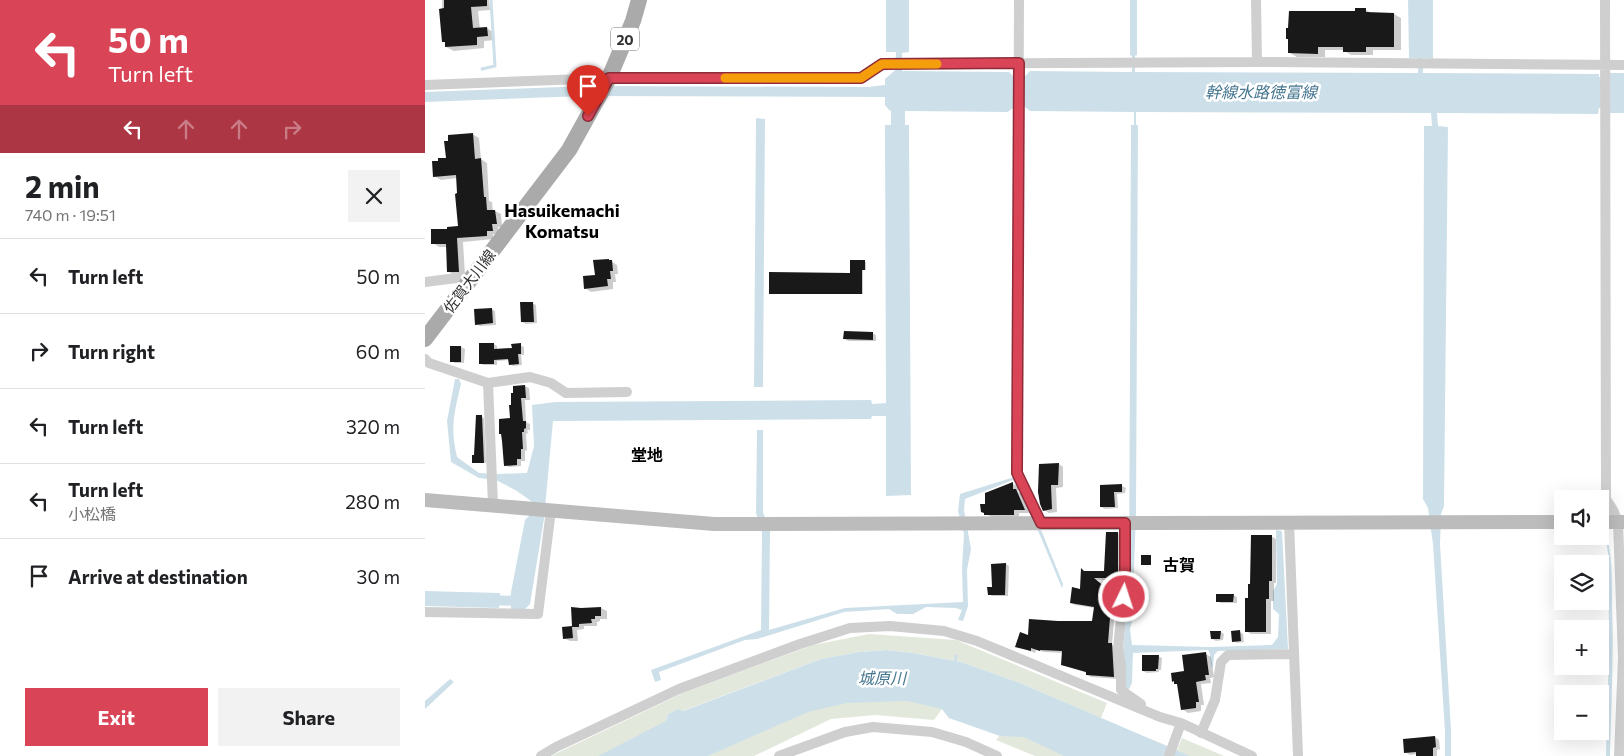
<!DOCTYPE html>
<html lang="en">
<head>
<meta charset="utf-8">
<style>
  body { margin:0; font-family:Commissioner,"Noto Sans JP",sans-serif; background:#f2f2f2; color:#202124; height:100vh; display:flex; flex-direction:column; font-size:19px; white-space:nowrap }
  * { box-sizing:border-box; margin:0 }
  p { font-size:16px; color:#757577 }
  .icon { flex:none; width:28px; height:28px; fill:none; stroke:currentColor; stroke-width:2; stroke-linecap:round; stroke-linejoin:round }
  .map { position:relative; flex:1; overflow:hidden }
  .panel { display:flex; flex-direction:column; background:#fff; width:425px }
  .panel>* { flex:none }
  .banner { background:#d94456; color:#fff; overflow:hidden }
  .controls { position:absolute; left:1129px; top:490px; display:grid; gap:10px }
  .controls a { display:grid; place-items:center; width:55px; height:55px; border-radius:0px; background:#fff; box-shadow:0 5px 20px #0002; font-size:25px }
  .pin { position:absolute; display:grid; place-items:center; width:42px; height:42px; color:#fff; margin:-51px -21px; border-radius:50% 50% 50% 0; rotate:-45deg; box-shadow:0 0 5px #0007 }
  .pin .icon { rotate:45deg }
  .me { position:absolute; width:55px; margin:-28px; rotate:4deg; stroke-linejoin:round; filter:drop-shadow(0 0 4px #0008) }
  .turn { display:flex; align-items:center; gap:18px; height:105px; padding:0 25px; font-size:22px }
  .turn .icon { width:65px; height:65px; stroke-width:2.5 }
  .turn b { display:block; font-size:35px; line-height:42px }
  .lanes { display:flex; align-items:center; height:48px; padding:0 25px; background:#0003; justify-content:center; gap:25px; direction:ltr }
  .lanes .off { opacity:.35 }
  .round { display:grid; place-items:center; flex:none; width:52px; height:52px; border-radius:0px; background:#f2f2f2 }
  .headline { display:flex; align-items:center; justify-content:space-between; height:85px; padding:0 25px }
  h1 { font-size:30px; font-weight:700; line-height:38px }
  .cta { display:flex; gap:10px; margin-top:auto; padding:10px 25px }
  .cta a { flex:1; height:58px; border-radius:0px; background:#d94456; color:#fff; font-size:20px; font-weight:700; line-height:58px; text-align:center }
  .cta a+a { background:#f2f2f2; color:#202124 }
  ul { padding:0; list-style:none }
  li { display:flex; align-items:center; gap:15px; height:75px; padding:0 25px; border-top:1px solid #e0e0e0 }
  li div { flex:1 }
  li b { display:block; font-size:19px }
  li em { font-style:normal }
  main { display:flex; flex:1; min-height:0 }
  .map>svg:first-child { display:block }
</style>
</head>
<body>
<main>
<section class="panel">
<div class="banner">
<div class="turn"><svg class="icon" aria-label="left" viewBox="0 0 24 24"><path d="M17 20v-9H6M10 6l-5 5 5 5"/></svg><div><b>50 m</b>Turn left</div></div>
<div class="lanes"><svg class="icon" aria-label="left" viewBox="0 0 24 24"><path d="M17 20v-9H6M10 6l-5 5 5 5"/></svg><svg class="icon off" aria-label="ahead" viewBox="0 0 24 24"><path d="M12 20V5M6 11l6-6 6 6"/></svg><svg class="icon off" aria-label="ahead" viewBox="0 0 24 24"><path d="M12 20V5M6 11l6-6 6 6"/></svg><svg class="icon off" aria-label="right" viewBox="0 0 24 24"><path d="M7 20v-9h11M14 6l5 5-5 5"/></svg></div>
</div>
<div class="headline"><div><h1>2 min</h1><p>740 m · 19:51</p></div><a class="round"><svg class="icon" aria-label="close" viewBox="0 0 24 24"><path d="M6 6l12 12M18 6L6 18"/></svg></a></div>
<ul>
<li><svg class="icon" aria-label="left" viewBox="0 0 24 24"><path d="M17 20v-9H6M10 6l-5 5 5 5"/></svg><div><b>Turn left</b></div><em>50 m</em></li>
<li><svg class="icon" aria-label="right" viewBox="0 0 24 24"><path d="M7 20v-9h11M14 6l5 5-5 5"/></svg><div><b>Turn right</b></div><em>60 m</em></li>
<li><svg class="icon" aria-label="left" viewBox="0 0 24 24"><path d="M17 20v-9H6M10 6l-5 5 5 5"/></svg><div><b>Turn left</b></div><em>320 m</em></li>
<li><svg class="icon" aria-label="left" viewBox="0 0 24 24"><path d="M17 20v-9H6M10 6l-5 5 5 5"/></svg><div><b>Turn left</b><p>小松橋</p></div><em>280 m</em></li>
<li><svg class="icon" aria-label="arrive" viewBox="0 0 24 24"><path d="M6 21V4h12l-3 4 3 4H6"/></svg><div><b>Arrive at destination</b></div><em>30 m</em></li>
</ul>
<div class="cta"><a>Exit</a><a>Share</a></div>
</section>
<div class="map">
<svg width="1199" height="756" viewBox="0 0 1199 756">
  <rect width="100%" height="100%" fill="#fff"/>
  <!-- green -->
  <path fill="#e3e8dc" d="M444,634L531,640L682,703L676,718L595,683L536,662L488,653L462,650L434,652L396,659L257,711L253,709L243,714L241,721L196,756H126L258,693L388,645Z
    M490,691L655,756H610L571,740L575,735L524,718L517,709L509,720L450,715L406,719L329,756H283L384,707Z
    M721,737L752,750L757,738L799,756H758Z"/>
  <!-- water -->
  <path fill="#cde0e9" d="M461,0H484V52L477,53V71L584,72L588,76H600L605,71L707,72V56L705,55V0H712V55L710,56V72L993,73V58H984L983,0H1008V59L998,58V73L1174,74V77H1184L1185,73H1199V113H1185L1184,108H1174L1173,114L1012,113L1013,126L1023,127L1019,506L1016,514L1015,544L1026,730V756H1020V732L1008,544L1003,508L998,499L999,126H1007L1006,113L711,112V125H713L711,513L708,594L709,614L705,629L707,645L785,647L847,645L853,637L854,614L848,609V591L852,584L851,530L857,531L863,649L793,651L789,655L788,668C784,664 787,656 783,650L708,653L707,683L703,691L698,687V649L704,589L706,125H709V112L605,111L600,107L588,108L583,112L480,111V125H484L486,495L461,496V416H447L446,419L128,421L119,519L105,604L99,610H86V592L100,520L104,516L106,501L92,491L71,480L54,478L26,462L22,421L30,379H34L36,384C29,413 25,428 32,457L54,473L72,474L102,473L109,446L107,405L130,402L446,400L447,404L461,403L460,125H466V111L464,110L460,105V97L159,96L0,102V92L163,86L443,87L460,85V79L469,71H470L471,52H461Z
    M331,118L340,119L338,387H329Z
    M332,430H338V512L345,531L344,630L420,608L538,602L537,568L539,534L533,511L535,494L589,477L617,532L638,584L637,588L614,533L588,480L540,499L539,510L546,549L542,570L543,606L538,621L533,620L537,610L531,608L501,607L488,614H472L464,609L419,612L332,639L320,640L234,672L236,680L230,682L226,670L336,630L337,532L331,513Z
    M1175,510H1181L1182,514L1175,515C1188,547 1187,571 1187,606C1189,656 1186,706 1185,756H1181L1184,645L1183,553L1180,535L1175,530Z
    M0,591L75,593L74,608L0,606Z
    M462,650L488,653L536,662L595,683L765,756H639L599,737L575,736L524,718L517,709L482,701L422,703L383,712L283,756H173L241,721L243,714L253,709L258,711L396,659L434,652Z
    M25,679L29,682L0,709V701Z"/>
  <!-- shadow -->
  <path fill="#0003" d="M17,0H64L65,10L53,11L55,29L62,28L69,33L70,40L59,41V48L29,51L21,47V43L18,41Z
    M931,10H941L948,14H969L976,18V50H948V55H926L918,50H900V57H872L865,53L931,13Z
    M47,134L54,138L56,159L62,163L64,201L67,202L68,211H70L76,214L77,227H73L74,234H68V239L38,242L40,275H29L23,271L22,247H14L8,243L24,230L35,227L32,178L16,180L9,176L14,162L22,159Z
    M184,260L192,265L193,274H190L191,282H188V289L166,292L160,288Z
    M439,261L441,262V270H438V294L345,293L426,274Z
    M107,303L111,305L112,323L101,324L97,322Z
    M66,309L70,311L71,325L55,326L51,324Z
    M447,333L451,335V341H423L420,339Z
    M69,344L72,346V350L88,349L95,345L99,347V355H96L97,365L88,366L85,364V360L72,361V365H58L55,363Z
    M27,347H36L40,349L39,363H30L26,361Z
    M100,386L104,388L105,400H100L101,422L105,424V430H102L103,433L101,434L102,450L100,451V461H96V466L84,467L80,465L87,420Z
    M52,416L59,418L61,463L48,462L51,456Z
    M634,464L638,467V487L631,488L632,512L624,513L619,510L616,504Z
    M588,484L593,487V492L596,494L605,513H594V517H566L557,511Z
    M697,486L701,488L700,493L692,494L693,508L680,509L676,507V487Z
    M693,533L697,536V580H670L695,599V602H692L691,607H690L687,645L691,647L693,679L666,677L662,674V673L642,666L638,653L619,652L611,650L610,653L592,646L605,636L669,622L670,608L650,605L646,603L656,590L659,572H681Z
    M846,536L851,539V583H849V601H846V634H826L821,631L824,599Z
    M581,564L584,566L583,596H567L564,594Z
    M808,595L812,597V603H796L792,601Z
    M176,608L182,611V619H175V621L172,622V626H159V629L152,630L153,641H145L139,638V628L148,627L147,609Z
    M796,632L799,634L798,640L791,641L787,639Z
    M815,632L818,634L819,642L812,643L808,641Z
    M781,654L786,657L789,677L785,678L786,683L776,684L779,705H776V711L763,713L757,709L754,686L748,681L760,672Z
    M733,656L737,658L736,670H734V672L722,673L718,671Z
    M1010,737L1014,740L1015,749L1012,750V756H991V754L985,755L980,752Z"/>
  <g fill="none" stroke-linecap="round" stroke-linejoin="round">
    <!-- stream -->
    <path stroke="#cde0e9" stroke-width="3" d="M57,69L70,66L66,0
      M530,666L531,656"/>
    <!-- canal -->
    <path stroke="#cde0e9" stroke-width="10" d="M62,600L96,601V599"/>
  </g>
  <!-- building -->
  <path fill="#191919" d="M19,0H62V6L46,7L48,28L62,27L63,36L52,37V45L20,47V42H17L14,9L19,8Z
    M930,8H941V12L969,13V47H941V52H918V47H893V54L863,53V39H861V28H863L864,11H930Z
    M48,133L50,159L56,158L59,197H61L62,210H70L72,224H67L68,231H62V236L32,238L34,272H22L21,244H6V229H22V227L33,226L30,194L32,193L31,175L8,177L7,161H13V158H21L19,141H23V135Z
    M184,259V260H187L188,271H185L186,279H182L183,286L159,289L158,276L170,275L168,260Z
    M425,260H440V270H437V294H344V272L425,273Z
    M95,302H108L109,322H96Z
    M67,308L68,323L50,325L49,309Z
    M419,331L448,332V340L418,339Z
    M54,343H69V349L87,348L86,344L96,343V354H93L94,364L84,365L83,359L69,360V364H54Z
    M25,346H36V362H25Z
    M100,385L101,398H96L98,421H101V428L99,429V432H97L98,449H96V459H92V465L79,466L77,441L76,434H74V419L85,418L84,405H86V393H88V386Z
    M51,415H57L59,463H47V455H49Z
    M634,463L633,485H626L627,509L618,511L615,504L613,492L614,464Z
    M588,482V489H591L600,510H589V515H559V513L556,512L555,504H560V493Z
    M697,484V492H689L690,507H675V485Z
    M681,532H693V578H669L691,596V600H688L687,605H686L683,643H687L689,677L661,675V672L636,665L637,651L615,650V651L606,648V651L590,647L595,632L603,635L604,619L633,621H667L669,607L645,603L647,587L655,589L656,568L659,571H679Z
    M826,535H847V581H844V599H841V632H820V598H823V584H825Z
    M716,555H726V565H716Z
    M581,563L580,595H563L562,587H567L566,564Z
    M791,594H809L808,602H791Z
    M146,607L156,608L176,607V616H170V619H166L167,623L154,624V627H147L148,638L138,639L137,627L147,626Z
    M815,630L816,641L807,642L806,631Z
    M785,631H796L795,639H786Z
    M781,652L784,675H780L781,680L771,682L774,702H771V708L756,710L752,684H749V681L747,682L746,673L759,671L757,655Z
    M717,655H734L733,669H731V671H717Z
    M1010,736L1011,747L1008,748V756H991V752L979,753L978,739Z"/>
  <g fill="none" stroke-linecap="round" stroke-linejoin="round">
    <!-- street -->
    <path stroke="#cfcfcf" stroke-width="10" d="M594,0L592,473L616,523
      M831,0L832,62
      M1180,0L1181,499L1188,510L1193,522L1198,658L1194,756
      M0,85L184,78H436L457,64L832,62L1199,65
      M0,282L31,278L43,282
      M0,359L4,363L63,383L68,505
      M63,383L105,377L126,383L141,393L202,392
      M864,522L873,756
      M700,523V580L693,648L696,665V690L716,704
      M0,612L113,614L126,510
      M776,733L790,700L796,662L803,655L869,654
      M116,756L131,747L254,689L375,644L425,628L465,626L519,631L552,641L735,717L756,723L827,756
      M354,756L420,732L448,727L507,732L541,742L572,756
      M744,756L756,723"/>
    <!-- secondary -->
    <path stroke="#bcbcbc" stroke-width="14" d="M0,500L289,524L1138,522
      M1175,522H1199"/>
    <!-- primary -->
    <path stroke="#aaa" stroke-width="16" d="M0,339L144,150L184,78L208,21L214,0"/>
  </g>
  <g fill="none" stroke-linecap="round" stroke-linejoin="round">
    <defs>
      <path id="route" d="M163,116L184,78H436L457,64L594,63L592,473L616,523H700V580L699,597"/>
    </defs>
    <!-- route casing -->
    <use href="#route" stroke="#8d2c38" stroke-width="12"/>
    <!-- route -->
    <use href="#route" stroke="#d94456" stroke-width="9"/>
    <!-- slow -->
    <path stroke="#f59e0b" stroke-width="9" d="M300,78H436L457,64H512"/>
  </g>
  <g text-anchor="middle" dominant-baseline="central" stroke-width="5" stroke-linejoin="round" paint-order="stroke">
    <!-- shield labels -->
    <rect fill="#fff" stroke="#707070" stroke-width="1" x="186" y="27.5" width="28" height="23" rx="4"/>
    <g font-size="14" font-weight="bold" fill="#323232">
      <text x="200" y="39">20</text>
    </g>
    <!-- street labels -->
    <g font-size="15" fill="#323232" stroke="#fff">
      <text transform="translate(44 281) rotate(-53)">佐賀大川線</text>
    </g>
    <!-- water labels -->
    <g font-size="16" font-style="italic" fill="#457690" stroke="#fff">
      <text x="836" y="91">幹線水路徳富線</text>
      <text x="457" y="677">城原川</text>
    </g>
    <!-- neighbourhood labels -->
    <g font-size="16" font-weight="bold" fill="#000" stroke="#fff">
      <text x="222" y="454">堂地</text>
      <text x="754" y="564">古賀</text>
    </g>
    <!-- quarter labels -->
    <g font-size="18" font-weight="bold" fill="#000" stroke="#fff">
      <text x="137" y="210">Hasuikemachi<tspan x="137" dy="21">Komatsu</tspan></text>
    </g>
  </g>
</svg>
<div class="controls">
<a><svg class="icon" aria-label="sound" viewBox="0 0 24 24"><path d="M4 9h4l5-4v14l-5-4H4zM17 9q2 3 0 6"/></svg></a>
<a><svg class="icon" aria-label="layers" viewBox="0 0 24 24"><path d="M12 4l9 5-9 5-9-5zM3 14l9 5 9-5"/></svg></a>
<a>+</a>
<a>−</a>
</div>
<div class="pin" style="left:163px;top:116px;background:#d93025"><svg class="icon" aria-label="arrive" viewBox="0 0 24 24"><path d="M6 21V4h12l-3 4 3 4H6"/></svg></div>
<svg class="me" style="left:699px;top:597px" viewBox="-20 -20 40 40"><circle r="17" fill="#d94456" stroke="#fff" stroke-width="3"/><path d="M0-11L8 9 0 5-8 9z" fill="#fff"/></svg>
</div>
</main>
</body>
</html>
